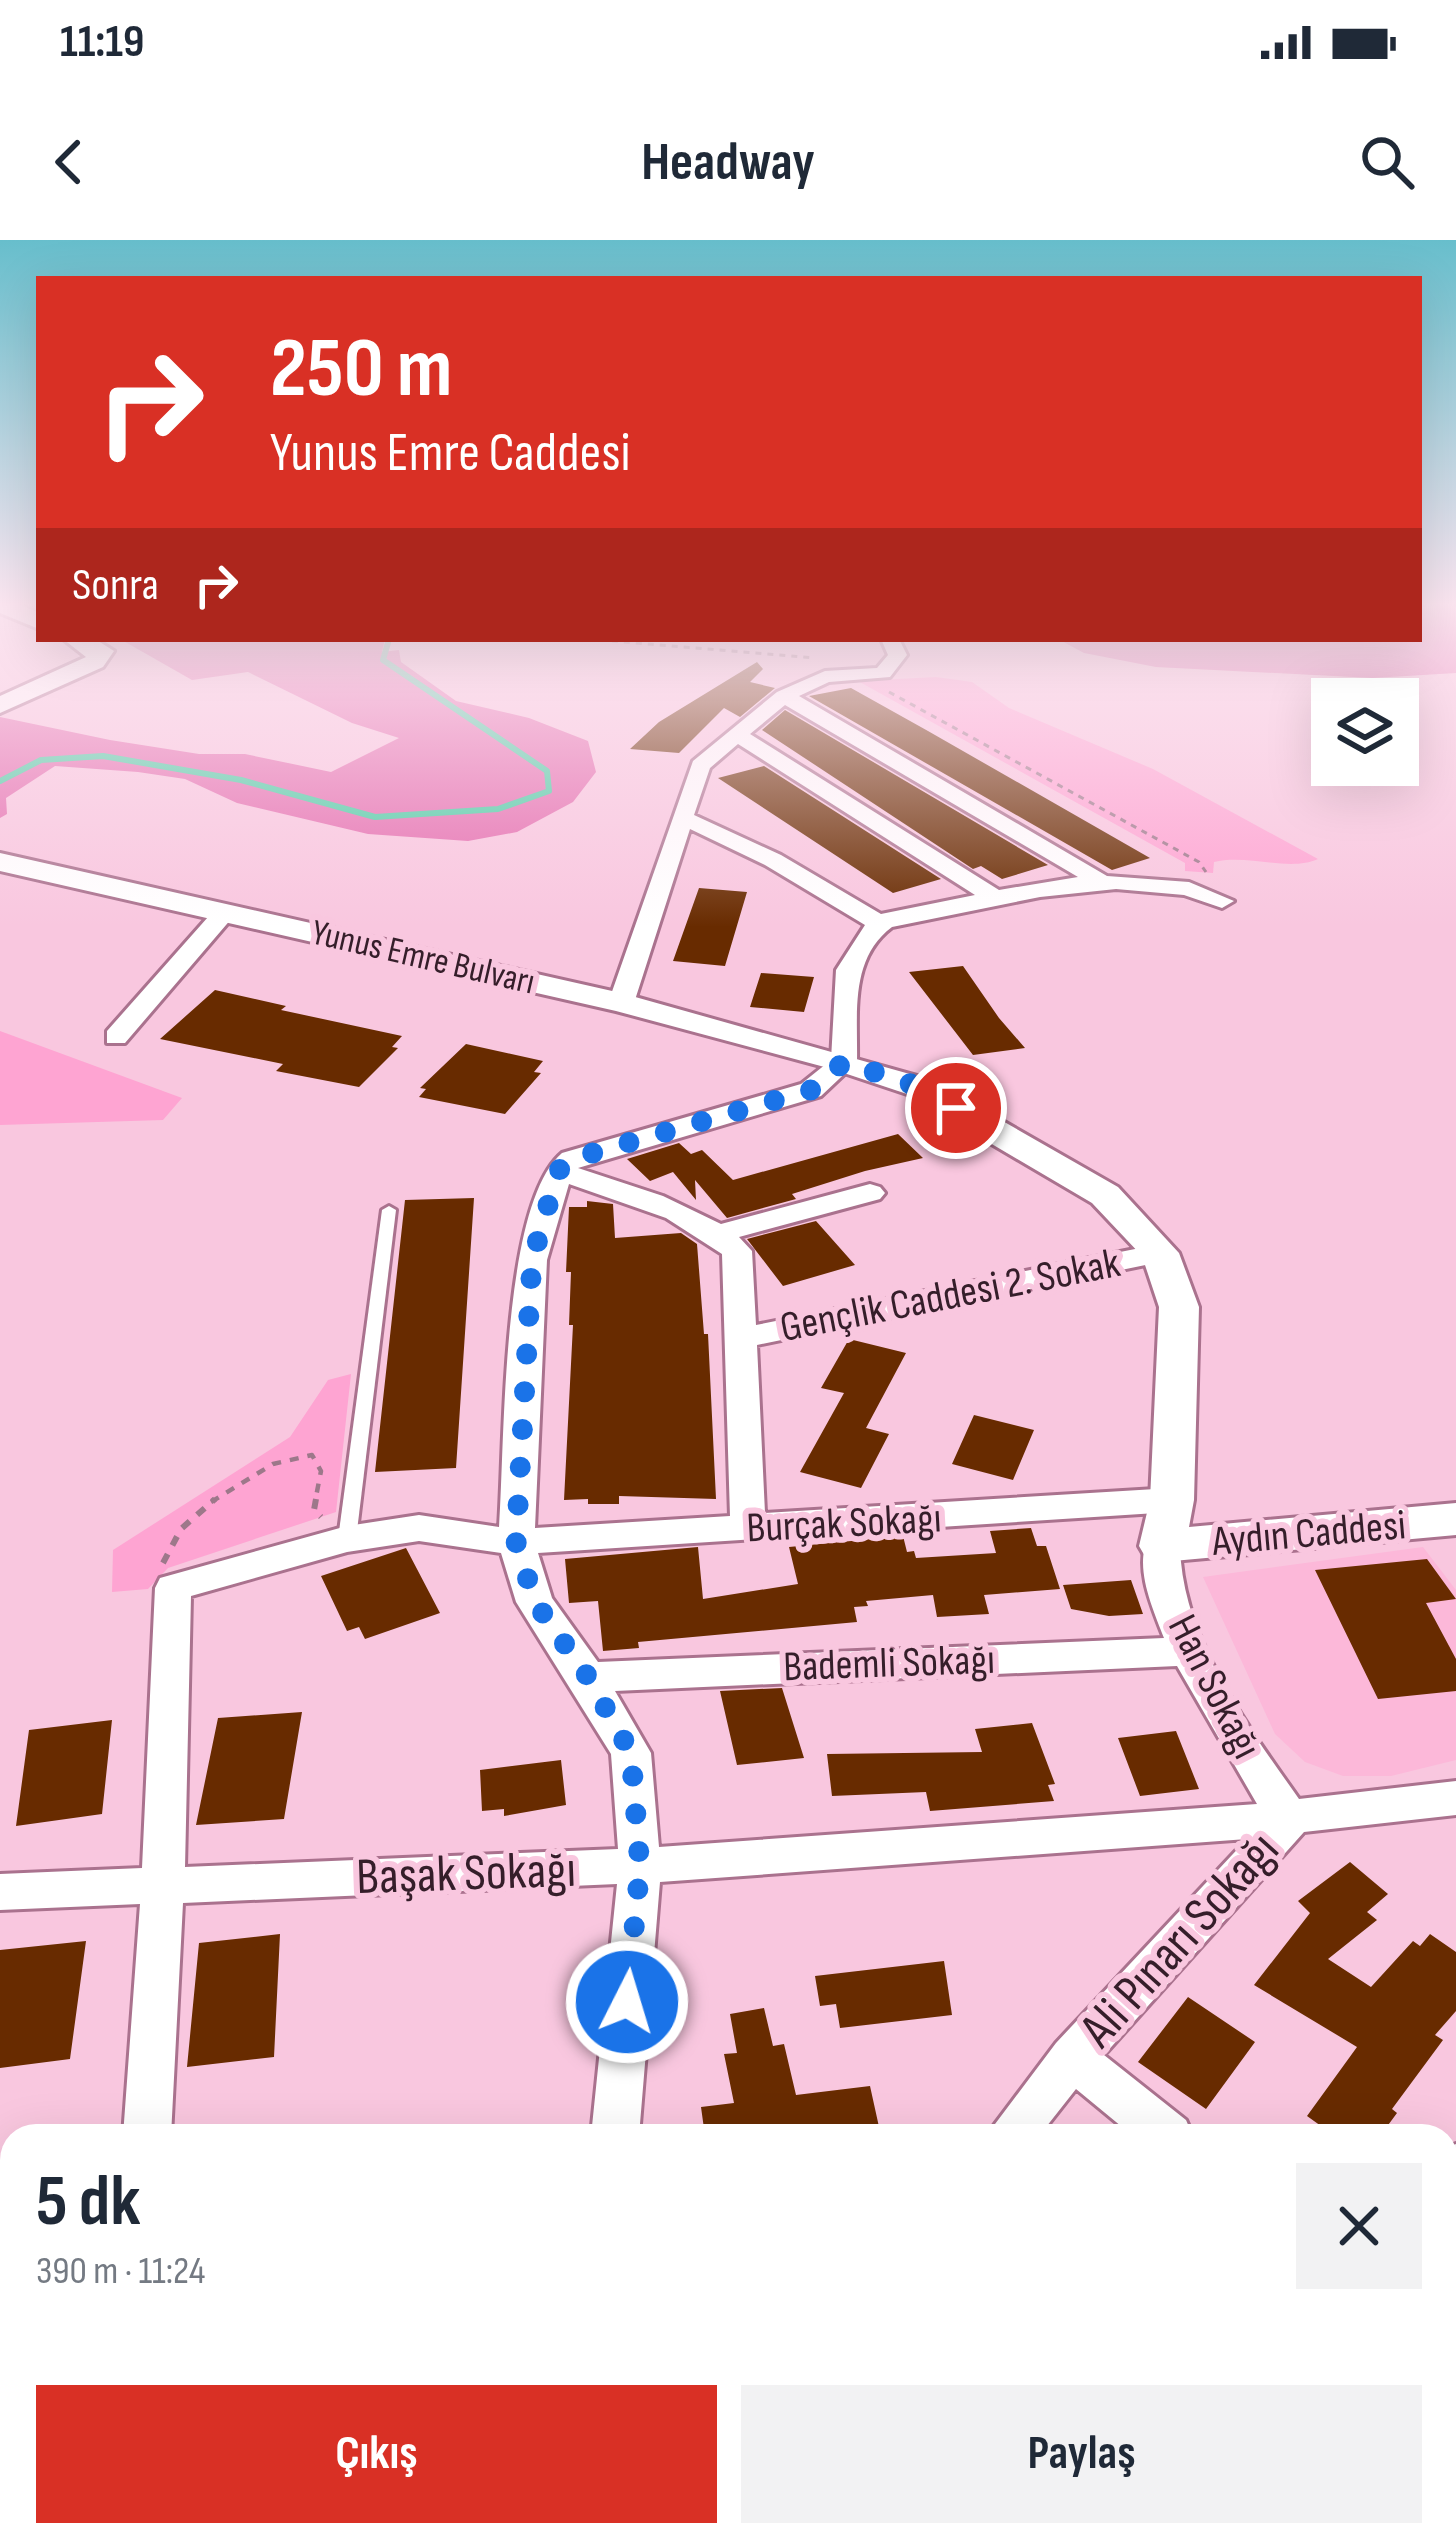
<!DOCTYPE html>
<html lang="tr">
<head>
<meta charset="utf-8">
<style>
  body { margin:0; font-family:"Sofia Sans Condensed",sans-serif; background:#f2f2f3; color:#1f2937; height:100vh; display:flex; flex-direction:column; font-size:45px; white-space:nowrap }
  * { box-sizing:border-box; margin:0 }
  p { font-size:39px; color:#747a83 }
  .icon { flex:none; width:66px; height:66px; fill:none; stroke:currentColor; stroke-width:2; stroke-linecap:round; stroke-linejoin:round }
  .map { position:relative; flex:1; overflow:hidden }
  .details { position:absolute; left:0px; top:1884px; width:1458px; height:423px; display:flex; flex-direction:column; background:#fff; border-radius:36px 36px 0 0; box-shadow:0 12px 48px #0002 }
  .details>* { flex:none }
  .banner { position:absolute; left:36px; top:36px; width:1386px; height:366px; border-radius:0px; box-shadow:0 12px 48px #0002; background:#d93025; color:#fff; overflow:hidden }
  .tools { position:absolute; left:1311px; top:438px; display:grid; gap:24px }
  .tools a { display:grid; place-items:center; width:108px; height:108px; border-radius:0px; background:#fff; box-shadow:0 12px 48px #0002; font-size:60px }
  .pin { position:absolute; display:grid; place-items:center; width:102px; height:102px; color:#fff; margin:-51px; border:6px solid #fff; border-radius:50%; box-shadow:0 3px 12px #0007 }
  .me { position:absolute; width:132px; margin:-66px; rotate:5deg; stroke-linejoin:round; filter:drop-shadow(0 0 9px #0008) }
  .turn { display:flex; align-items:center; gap:42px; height:252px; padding:0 36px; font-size:54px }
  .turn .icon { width:156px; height:156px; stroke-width:2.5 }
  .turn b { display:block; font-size:84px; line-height:102px }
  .then { display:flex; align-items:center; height:114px; padding:0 36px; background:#0003; gap:24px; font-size:45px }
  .round { display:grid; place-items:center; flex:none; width:126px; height:126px; border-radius:0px; background:#f2f2f3 }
  .headline { display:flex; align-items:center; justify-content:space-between; height:204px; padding:0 36px }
  h1 { font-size:72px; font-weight:700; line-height:90px }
  .primary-button { display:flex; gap:24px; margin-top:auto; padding:24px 36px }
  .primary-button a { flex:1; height:138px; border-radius:0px; background:#d93025; color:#fff; font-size:48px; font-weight:700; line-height:138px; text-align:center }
  .primary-button a+a { background:#f2f2f3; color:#1f2937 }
  .status { display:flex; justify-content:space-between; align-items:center; height:84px; padding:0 60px; background:#fff; direction:ltr }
  .status svg { height:33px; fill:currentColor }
  header { display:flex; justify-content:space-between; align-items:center; height:156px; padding:0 36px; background:#fff; font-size:54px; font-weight:700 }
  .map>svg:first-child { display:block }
</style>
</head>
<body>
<div class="status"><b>11:19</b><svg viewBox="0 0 49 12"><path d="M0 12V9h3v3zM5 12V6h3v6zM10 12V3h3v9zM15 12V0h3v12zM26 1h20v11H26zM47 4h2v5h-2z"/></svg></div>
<header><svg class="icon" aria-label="back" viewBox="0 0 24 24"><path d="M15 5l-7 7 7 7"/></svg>Headway<svg class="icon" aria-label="search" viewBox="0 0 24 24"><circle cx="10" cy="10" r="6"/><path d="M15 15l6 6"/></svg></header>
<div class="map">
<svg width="1456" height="2305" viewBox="0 0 1456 2305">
  <rect width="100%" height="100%" fill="#f9c7df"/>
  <!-- built -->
  <path fill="#fcb8d9" d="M1423,1307L1456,1350V1520L1391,1536H1343L1305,1522L1275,1494L1203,1337Z"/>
  <!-- green -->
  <path fill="#fea4d2" d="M936,437L972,442L1009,468L1153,529L1318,619C1290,632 1248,614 1214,622L1213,633L1185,631V623L858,441Z
    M0,791L182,858L163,880L0,885Z
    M351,1134L336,1272L168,1328L148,1349L112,1352L113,1310L290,1197L328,1140Z"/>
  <!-- forest -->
  <path fill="#e46cae" d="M1419,364H1456V433L1373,438L1156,427L1084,413L1058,399H1419Z
    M120,399H385L382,412L399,410L401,422L456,461L529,478L588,501L596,532L573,562L517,592L468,601L368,594L237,563L185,539L138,532L55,526L6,558L7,574L0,578V477L110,500L199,514H245L331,532L399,498L352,483L248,432L192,440Z"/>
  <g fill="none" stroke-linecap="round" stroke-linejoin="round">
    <!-- stream -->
    <path stroke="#45cda2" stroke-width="6" d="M0,541L41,520L103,516L241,540L375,577L498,569L549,551L547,531L383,420L389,399"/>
  </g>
  <!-- building -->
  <path fill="#682b00" d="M757,422L763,429L750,442L775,448L740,477L724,468L679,513L630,509L659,482Z
    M851,448L928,491L1150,618L1112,630L809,456Z
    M785,470L1048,625L1002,639L981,626L973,629L762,490Z
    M764,526L941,639L893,653L718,538Z
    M699,648L747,652L725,726L673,721Z
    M963,726L999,778L1025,808L973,815L909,732Z
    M761,733L814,737L804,772L750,767Z
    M215,750L286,766L281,770L402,796L392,807L398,808L359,847L276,831L283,824L160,799Z
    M466,804L543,821L534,832L541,833L505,874L419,857L426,849L420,848Z
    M898,894L923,918L865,931L792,954L796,959L727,978L695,940L696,960L673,932L650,941L627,919L679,903L691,914L702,910L733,940Z
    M474,958L456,1228L375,1232L405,960Z
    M587,961L613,964L615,998L681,993L697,1004L704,1094H708L716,1259L619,1256V1264H588V1259L564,1260L573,1085H569L571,1032H566L569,967H587Z
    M816,981L855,1025L783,1046L747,999Z
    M849,1099L906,1113L866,1188L889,1194L861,1248L800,1232L844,1153L821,1148Z
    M974,1175L1034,1190L1013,1240L952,1224Z
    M1031,1288L1037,1306H1046L1060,1349L984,1355L989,1374L937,1377L933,1355L866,1361L868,1366L854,1367L857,1382L638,1402L639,1408L603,1411L598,1361L569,1363L565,1319L698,1307L703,1359L798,1344L789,1307L903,1296L907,1312L914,1311L916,1318L996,1313L990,1291Z
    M406,1308L440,1373L365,1399L359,1387L347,1391L321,1336Z
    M1427,1319L1456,1359L1426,1363L1456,1419V1451L1378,1459L1315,1330Z
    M1131,1340L1143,1374L1109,1376L1071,1369L1063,1345Z
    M782,1448L804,1518L737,1525L720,1451Z
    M302,1472L284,1579L196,1585L218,1478Z
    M112,1480L102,1574L16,1586L29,1490Z
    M1032,1483L1055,1544L1048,1545L1054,1561L930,1571L926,1552L832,1556L827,1514L982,1512L975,1489Z
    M1176,1491L1199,1549L1140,1556L1118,1498Z
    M561,1520L566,1565L504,1576V1569L482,1571L480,1530Z
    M1350,1622L1388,1654L1367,1672L1377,1680L1328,1719L1371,1747L1413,1701L1420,1706L1430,1694L1456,1712V1771L1435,1795L1443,1800L1392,1869L1397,1873L1380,1896H1335L1307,1876L1357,1807L1254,1745L1310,1673L1298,1661Z
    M280,1694L274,1817L187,1827L199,1703Z
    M86,1701L70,1819L0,1828V1710Z
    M944,1721L952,1775L840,1788L836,1764L820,1766L815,1736Z
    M1188,1757L1255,1802L1206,1869L1138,1822Z
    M764,1768L773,1806L784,1804L796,1855L870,1846L881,1896H705L701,1867L734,1863L724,1814L737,1813L730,1774Z"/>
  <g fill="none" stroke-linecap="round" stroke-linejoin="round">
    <defs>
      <path id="service" d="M389,966L396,970L356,1299L353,1304H341L338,1299L382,970Z"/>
      <path id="minor" d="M881,399H899L907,415L890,437L829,442L799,456L1107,636L1189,642L1234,661L1222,668L1184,655L1116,649L1040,657L892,687C849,719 858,775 857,822L821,856L578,928L663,956L721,984L870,944L880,947L885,953L880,959L739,997L752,1011L756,1085L1160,1004L1175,1013L1160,1022L757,1105L765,1273L1172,1248L1184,1251L1190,1260L1184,1269L1172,1272L538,1313L552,1358L598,1422L1164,1398C1153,1369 1133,1326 1149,1297H1175L1180,1306C1182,1399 1247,1485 1299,1559L1456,1541V1575L1304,1592L1104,1815L1186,1880L1193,1896H1133L1076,1849L1039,1896H986L1056,1803L1247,1599L660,1642L639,1896H591L617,1644L183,1663L171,1896H123L140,1664L0,1670V1634L142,1628L155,1348L160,1338L347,1286L419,1275L499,1287C505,1204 501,964 562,913L801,844L831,820L836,730L865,685L765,625L690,589L634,763L621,771L612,768L608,763L693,521L777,452L825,431L877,428L888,415ZM785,465L1078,637L999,650L750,494ZM738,504L975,655L881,674L781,615L694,575L710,528ZM569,944L666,978L722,1014L730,1276L535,1288L547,1020ZM419,1301L501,1313L516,1362L611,1514L618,1609L185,1627L191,1356L347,1312ZM1177,1426L1257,1564L659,1607L651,1513L615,1451Z
        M224,666L232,668V678L125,803H107V791L216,668Z
        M1456,1904V1961L1446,1965V1908Z
        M1446,2090L1456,2094V2150L1446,2146Z
        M93,2295H149L148,2305H92Z
        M542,2295H598L597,2305H541Z
        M663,2295H722L717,2305H659Z
        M1183,2295H1242L1237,2305H1179Z"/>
      <path id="tertiary" d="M0,364H19L39,373V389L0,373Z
        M63,399H95L114,411L103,427L0,473V456L86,417Z
        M0,613L621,753L931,840L1118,947L1179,1013L1199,1067L1194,1260L1189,1287L1456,1263V1295L1162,1322L1146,1318L1139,1306L1150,1260L1159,1067L1142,1016L1092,963L907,854L832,829L616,771L0,631Z"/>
    </defs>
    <!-- service casing -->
    <use href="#service" stroke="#aa728e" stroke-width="6"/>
    <!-- minor casing -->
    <use href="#minor" stroke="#aa728e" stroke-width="6"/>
    <!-- tertiary casing -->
    <use href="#tertiary" stroke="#aa728e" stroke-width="6"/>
    <!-- path-far2 -->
    <path stroke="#9d788a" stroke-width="3" stroke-dasharray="6 6" stroke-linecap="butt" d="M588,399L815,418
      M889,452L1199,622L1206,632"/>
    <!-- path-far1 -->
    <path stroke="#9d788a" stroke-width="4.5" stroke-dasharray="9 9" stroke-linecap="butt" d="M211,1262L273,1224L312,1215L321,1231L315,1262"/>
    <!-- path -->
    <path stroke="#9d788a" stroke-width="6" stroke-dasharray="10 10" stroke-linecap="butt" d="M316,1259L314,1270L321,1277
      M163,1323L181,1289L215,1259"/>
    <!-- service -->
    <use href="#service" fill="#fff" fill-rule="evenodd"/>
    <!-- minor -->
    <use href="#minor" fill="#fff" fill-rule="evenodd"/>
    <!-- tertiary -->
    <use href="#tertiary" fill="#fff" fill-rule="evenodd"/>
  </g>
  <!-- sky -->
  <linearGradient id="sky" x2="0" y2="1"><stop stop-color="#67becc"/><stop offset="0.53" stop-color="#fce6f1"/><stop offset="1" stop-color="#fce6f1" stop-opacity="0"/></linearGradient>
  <rect width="1456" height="687" fill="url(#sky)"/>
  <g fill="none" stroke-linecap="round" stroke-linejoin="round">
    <!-- route -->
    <path stroke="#1a73e8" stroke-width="21" stroke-dasharray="0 37.8" d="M627,1762L640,1627L631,1513L588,1437L535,1362L516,1302L532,1020L558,931L572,919L811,850L844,822L920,847L956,868"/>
  </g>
  <g text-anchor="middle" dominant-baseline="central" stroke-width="12" stroke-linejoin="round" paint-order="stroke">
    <!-- far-street labels -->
    <g font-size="36" fill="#351e2a" stroke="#f9c7df">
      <text transform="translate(423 718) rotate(13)">Yunus Emre Bulvarı</text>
    </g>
    <!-- street labels -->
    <g font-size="42" fill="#351e2a" stroke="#f9c7df">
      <text transform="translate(950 1056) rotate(-11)">Gençlik Caddesi 2. Sokak</text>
      <text transform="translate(844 1284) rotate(-3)">Burçak Sokağı</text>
      <text transform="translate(1309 1294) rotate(-5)">Aydın Caddesi</text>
      <text transform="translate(889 1424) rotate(-2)">Bademli Sokağı</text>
      <text transform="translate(1214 1447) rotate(63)">Han Sokağı</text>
    </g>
    <!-- near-street labels -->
    <g font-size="51" fill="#351e2a" stroke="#f9c7df">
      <text transform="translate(466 1634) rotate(-2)">Başak Sokağı</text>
      <text transform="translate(1180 1700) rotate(-48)">Ali Pınarı Sokağı</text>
    </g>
  </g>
</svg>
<div class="tools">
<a><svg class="icon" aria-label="layers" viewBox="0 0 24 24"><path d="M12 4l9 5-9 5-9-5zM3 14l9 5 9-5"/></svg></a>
</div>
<div class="pin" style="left:956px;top:868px;background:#d93025"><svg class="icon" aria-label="arrive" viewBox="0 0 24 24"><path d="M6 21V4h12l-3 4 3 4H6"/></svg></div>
<svg class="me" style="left:627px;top:1762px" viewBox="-20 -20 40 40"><circle r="17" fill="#1a73e8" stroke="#fff" stroke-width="3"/><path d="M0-11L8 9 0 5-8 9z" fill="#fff"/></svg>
<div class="banner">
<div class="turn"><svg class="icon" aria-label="right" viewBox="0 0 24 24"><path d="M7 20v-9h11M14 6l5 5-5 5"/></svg><div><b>250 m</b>Yunus Emre Caddesi</div></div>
<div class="then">Sonra<svg class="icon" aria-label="right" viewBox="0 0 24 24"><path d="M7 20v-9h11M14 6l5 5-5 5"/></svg></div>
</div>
<section class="details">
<div class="headline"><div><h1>5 dk</h1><p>390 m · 11:24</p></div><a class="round"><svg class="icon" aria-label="close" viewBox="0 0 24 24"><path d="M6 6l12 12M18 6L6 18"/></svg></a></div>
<div class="primary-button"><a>Çıkış</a><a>Paylaş</a></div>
</section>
</div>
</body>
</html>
